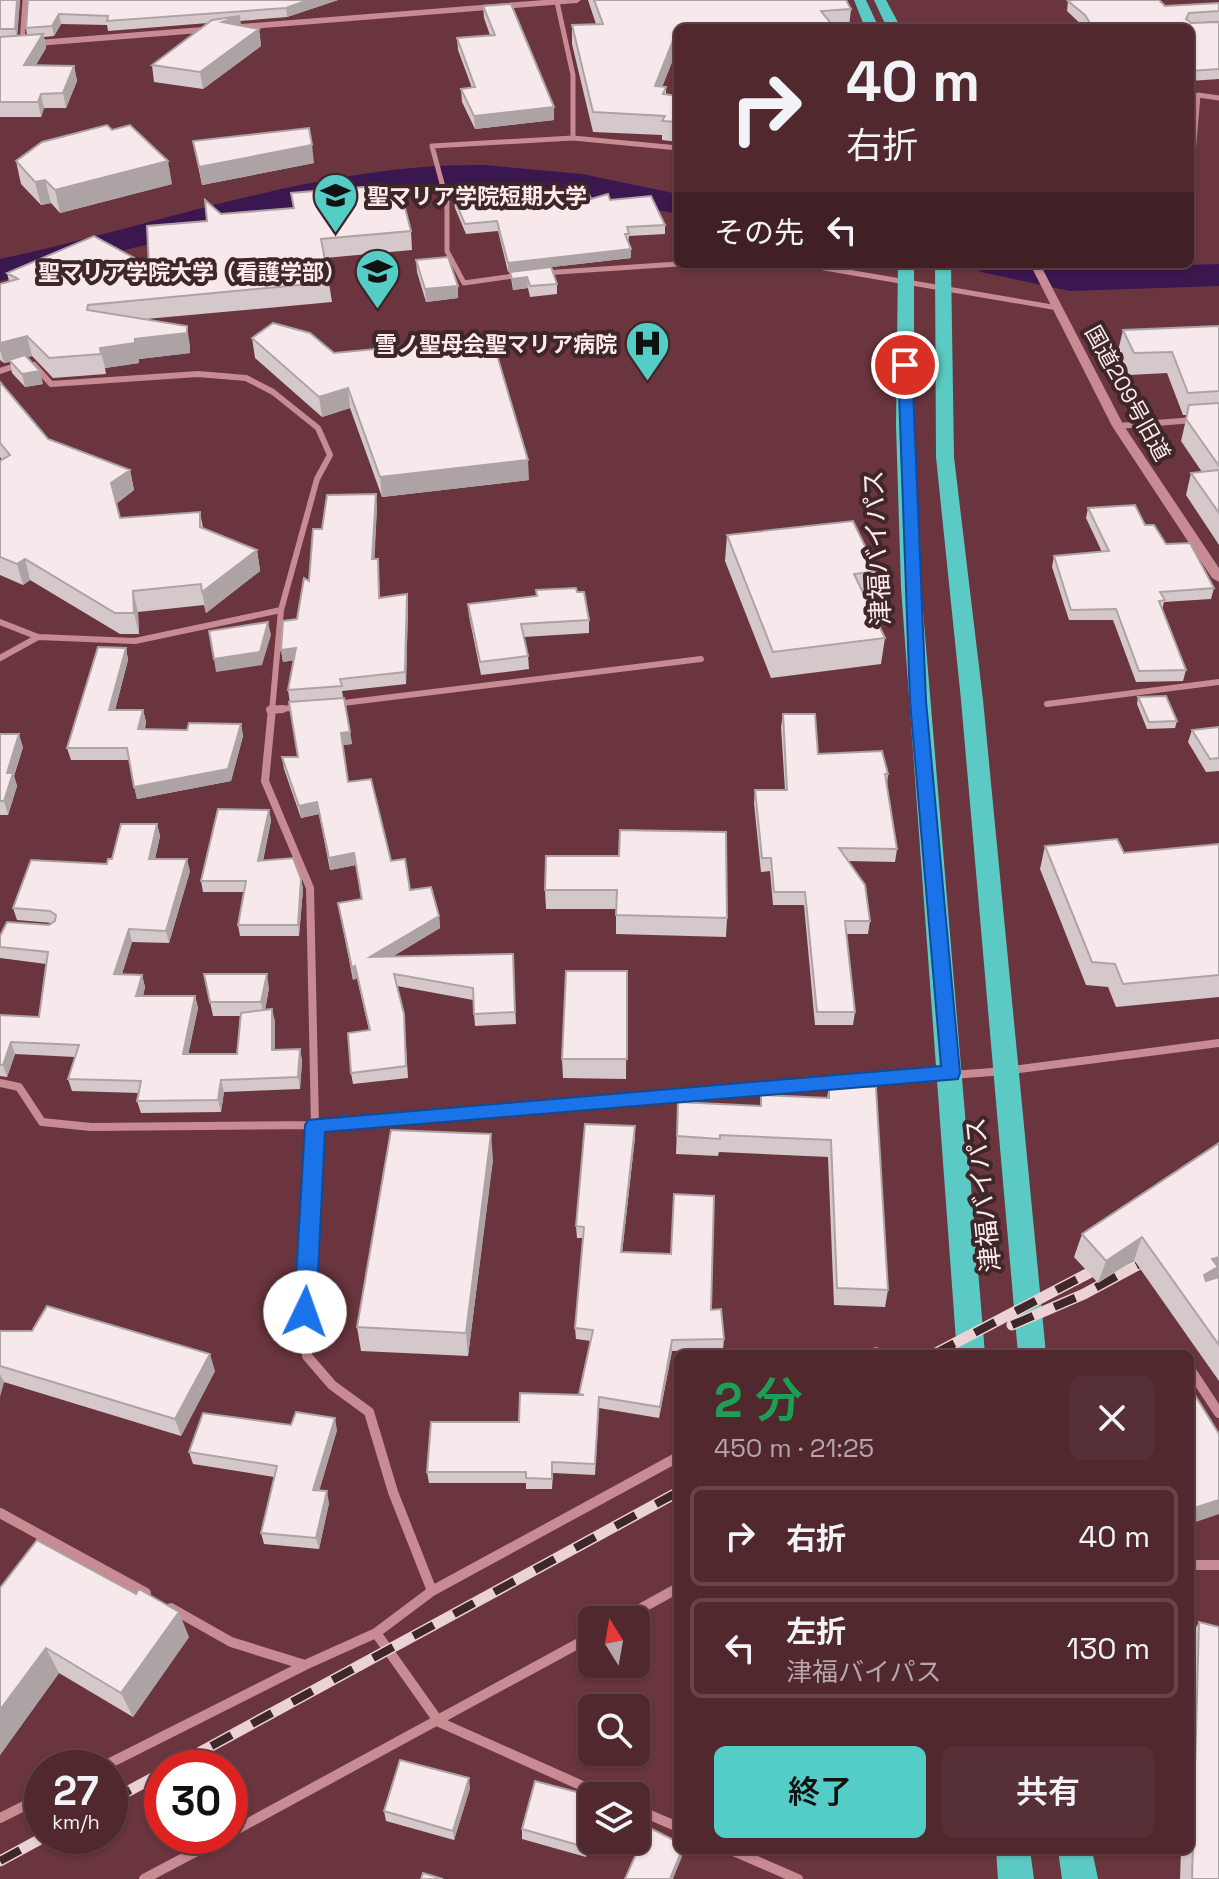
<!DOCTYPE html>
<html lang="ja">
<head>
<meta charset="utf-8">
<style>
  body { margin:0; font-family:"Space Grotesk","Noto Sans JP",sans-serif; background:#563036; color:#f1f3f6; height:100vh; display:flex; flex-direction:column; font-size:30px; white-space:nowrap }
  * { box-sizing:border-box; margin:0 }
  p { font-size:26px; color:#b4a6aa }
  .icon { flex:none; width:44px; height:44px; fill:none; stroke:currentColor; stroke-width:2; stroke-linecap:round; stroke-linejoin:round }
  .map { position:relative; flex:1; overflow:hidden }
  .drawer { position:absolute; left:674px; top:1350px; width:520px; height:504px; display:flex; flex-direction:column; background:#50282e; border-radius:12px; box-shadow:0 2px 6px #0004,0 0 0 2px #67444a }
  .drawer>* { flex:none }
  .hud { position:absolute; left:674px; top:24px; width:520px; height:244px; border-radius:12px; box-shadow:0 2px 6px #0004,0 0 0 2px #67444a; background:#50282e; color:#f1f3f6; overflow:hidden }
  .needle { width:52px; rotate:349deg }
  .controls { position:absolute; left:578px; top:1606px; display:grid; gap:16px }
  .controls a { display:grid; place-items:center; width:72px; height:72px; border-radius:12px; background:#50282e; box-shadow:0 2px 6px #0004,0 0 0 2px #67444a; font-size:40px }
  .speed { position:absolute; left:24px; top:1750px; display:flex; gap:16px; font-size:40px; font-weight:700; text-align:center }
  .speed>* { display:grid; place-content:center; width:104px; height:104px; border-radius:50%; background:#50282e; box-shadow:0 2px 6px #0004,0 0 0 2px #67444a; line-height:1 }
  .speed small { font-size:20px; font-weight:400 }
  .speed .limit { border:12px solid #d22; background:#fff; color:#111 }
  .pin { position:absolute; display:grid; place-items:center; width:68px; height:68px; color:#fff; margin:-34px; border:4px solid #fff; border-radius:50%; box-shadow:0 2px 8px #0007 }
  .me { position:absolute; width:88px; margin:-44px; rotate:3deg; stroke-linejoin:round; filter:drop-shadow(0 0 6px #0008) }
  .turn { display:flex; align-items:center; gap:28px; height:168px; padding:0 40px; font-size:36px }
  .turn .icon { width:104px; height:104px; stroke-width:2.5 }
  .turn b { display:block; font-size:56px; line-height:68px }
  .then { display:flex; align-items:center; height:76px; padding:0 40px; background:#0003; gap:16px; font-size:30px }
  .round { display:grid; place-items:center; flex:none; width:84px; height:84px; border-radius:12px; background:#563036 }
  .headline { display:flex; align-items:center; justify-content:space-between; height:136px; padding:0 40px }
  h1 { font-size:48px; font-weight:600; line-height:60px; color:#1e9e55 }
  .action { display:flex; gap:16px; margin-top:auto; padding:16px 40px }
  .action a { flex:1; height:92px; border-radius:12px; background:#54cdc7; color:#111; font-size:32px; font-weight:600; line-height:92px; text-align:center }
  .action a+a { background:#563036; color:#f1f3f6 }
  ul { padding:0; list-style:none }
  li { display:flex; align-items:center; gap:24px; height:100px; margin:0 16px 12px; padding:0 24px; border:4px solid #67444a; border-radius:12px }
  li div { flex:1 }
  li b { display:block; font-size:30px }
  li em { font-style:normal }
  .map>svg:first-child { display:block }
</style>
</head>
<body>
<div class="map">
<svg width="1219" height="1879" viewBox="0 0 1219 1879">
  <rect width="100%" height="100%" fill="#6a353e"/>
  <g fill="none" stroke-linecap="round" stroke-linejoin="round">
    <!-- river -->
    <path fill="#3b1750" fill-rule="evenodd" d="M485,165L582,174L678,194V214L550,190L485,185L407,187L278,212L0,281V259C161,225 319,163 485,165Z
      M976,264H1046L1070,269L1219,264V286L1070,291L981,272Z"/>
    <!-- street-far3 -->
    <path stroke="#c88a93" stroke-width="5" d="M557,2L573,75V138
      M22,43L25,0
      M1190,189L1198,95L1219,98
      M801,264L1058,308
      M543,273L678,264
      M521,275L464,283L447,251V202L432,146L573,138L678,148"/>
    <!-- street-far2 -->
    <path stroke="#c88a93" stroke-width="6" d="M34,365L51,384L198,374L246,378L273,392L318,428L330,455L317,479L281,610L272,711
      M0,371L18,365
      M1118,426L1194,420
      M0,622L38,637L135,641L281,610
      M0,658L38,637
      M335,704L701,659
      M1047,704L1219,682
      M270,710L301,707"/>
    <!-- street-far1 -->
    <path stroke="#c88a93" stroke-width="8" d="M272,709L265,781L310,888L315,1125L310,1223
      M270,710L282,709
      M0,1083L19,1087L42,1122L91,1127L315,1125L1004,1071L1219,1043"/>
    <!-- street -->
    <path stroke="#c88a93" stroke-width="10" d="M872,1354L876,1352
      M1190,1369L1219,1413
      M0,1513L146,1593
      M1190,1565H1219
      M432,1591L678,1457
      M171,1608L231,1642L305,1665L376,1633L432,1591L393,1492L369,1412L332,1385L307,1356L305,1312L310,1221
      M620,1620L678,1588
      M376,1633L439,1722L605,1796
      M100,1768L305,1665
      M636,1809L678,1827
      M0,1818L42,1797
      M230,1833L592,1636
      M731,1850L798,1879
      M144,1879L225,1836"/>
    <!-- secondary -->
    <path fill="#c88a93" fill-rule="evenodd" d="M544,0H581L577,3L0,49V43Z
      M1030,264H1040L1124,426L1219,568V582L1212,578L1112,426Z"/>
    <!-- highway -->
    <path fill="#5ccac4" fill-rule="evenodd" d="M854,0H866L879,28H865Z
      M874,0H886L901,28H887Z
      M898,264H914V425L921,587L985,1354H957L901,587L896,425Z
      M935,264H951L954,457L983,700L1046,1354H1018L961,700L936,457Z
      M996,1850H1030L1034,1879H998Z
      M1058,1850H1092L1098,1879H1062Z"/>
    <defs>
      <path id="rail" d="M1012,1325L1084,1294L1156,1255
        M934,1354L1108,1263
        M171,1768L678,1492
        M110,1801L162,1773
        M0,1861L46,1836"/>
    </defs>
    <!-- rail casing -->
    <use href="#rail" stroke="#ebd2d5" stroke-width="11"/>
    <!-- rail -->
    <use href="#rail" stroke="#3f2629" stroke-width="8" stroke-dasharray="23" stroke-linecap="butt"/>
  </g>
  <!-- wall -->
  <path fill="#d4c8ca" d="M0,0H20L17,36L27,35L26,28L28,0H338L287,17L240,21L241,26L259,29L261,46L203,89L154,82L152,65L208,23L108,31L107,25L61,24L54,36L44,37L46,48L36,65L74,66L77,81L66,108H44L41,117H0Z
    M588,0H846L851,9L849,27L678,28V47L662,87H666V94L678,96V142L662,140V135L593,132L572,44V25L596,24Z
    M1068,1L1165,6L1219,3V21L1190,23L1219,22V79L1190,81V28H1085L1067,11Z
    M483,6L554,120L475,129L462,102L461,89L472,88L458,50L457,38L490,35L484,18Z
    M193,141L314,163L202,185Z
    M16,161L172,184L60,213L51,203L41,205L21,184Z
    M387,193L411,231L412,250L325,258L332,302L146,319L190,346V353L139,359V363L105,368L106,374L53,378L32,356L27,357L43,384L25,387L12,373L10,362L4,363L0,360V284L9,281L7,273L149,266L207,221L221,214L293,208Z
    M454,199L610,200L665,225V234L629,236L628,243L631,258L552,267L557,284V294L530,297L528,288L513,290L510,272L533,269L508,272L498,231L466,234L455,208Z
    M416,260L458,298L426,302L417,272Z
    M1117,264H1170L1169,270H1116Z
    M1219,326V545L1186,495L1191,473L1202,472L1181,441L1187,415H1183L1167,373L1129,375L1118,351L1123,330Z
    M252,338L334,353L529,480L382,497L350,408L322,417L255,358Z
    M0,382L48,439L130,470L134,490L116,504L120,518L200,512L203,528L257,550L260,571L206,613L204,605L138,612L139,634H120L30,580L23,585L0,575V461L2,460L0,457Z
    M377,506L374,559H378L380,598L407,594L408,606L406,684L342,691L352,744L343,745L348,782L391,861L410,890L439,916L440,928L392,957L513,966L516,1024L475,1026L473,1000L397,986L404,1014L408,1078L353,1084L351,1073L369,1030L357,978L353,980L338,903L361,899L356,865L330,870L319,814L301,818L284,769L282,757H298L288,690L293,660L283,662L281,650L297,619L309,581L322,529Z
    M1088,508L1145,525L1214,588L1211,599L1164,602L1162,610L1186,670L1183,681L1136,682L1113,620H1069L1052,567L1054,556L1102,552L1086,518Z
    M727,535L877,571L873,597L866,598L885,638L881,664L771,678L725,561Z
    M577,592L589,620V633L524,637L528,656L529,669L481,675L469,616L468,604Z
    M126,648L128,660L115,710H143L146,722L145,729L187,730L241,724L243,736L231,781L137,799L129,760H71L67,748Z
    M1138,697L1177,721L1175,728L1147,729L1137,704Z
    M783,714L818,754L888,774L887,786L897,849L895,862L848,861L870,921L868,934H846L855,1012L853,1025H815L804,905H773L770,871L761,872L754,803L755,790H785L781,727Z
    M1219,727V771L1206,772L1188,742L1192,730Z
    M0,734L23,747L14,776L17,786L8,815H0Z
    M269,810L271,821L263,861L301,879L303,889L299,936H240L238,925L244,892H203L201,881Z
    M157,824L160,836L155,859L190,871L169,943L132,942L122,974L142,975L145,987L143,996H195L198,1008L188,1054H237L240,1016H213L204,974L269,988L265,1010L275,1021V1050L300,1049L302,1061L300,1089L224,1092L221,1112L141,1113L137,1101L139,1093L72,1091L68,1079L75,1057L15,1054L7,1077L0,1076V1015L39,1017L46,964L0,958V936L52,923L17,920L13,908L107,864Z
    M1219,844V997L1116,1007L1108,987L1086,985L1040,869L1045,846L1124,853Z
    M619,856L727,918L726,937L616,934V909H546L545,890Z
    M627,971L626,1079L563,1078L562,1059Z
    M829,1086L888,1290L885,1307L834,1305L828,1157L719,1152L718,1156L676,1154L678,1102L760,1106L761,1095L827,1098Z
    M635,1126V1137L622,1252L711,1310L724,1339L723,1350L672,1351L659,1418L599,1408L595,1475L553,1473L552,1489H526V1483H429L427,1472L519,1422L579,1395L591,1341L576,1339L575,1328L583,1238H577L576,1226Z
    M1212,1147L1219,1277V1381L1134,1260L1098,1283L1074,1257L1082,1234Z
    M493,1159L468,1356L361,1351L357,1327Z
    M0,1331L215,1371L181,1436L4,1382L0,1396Z
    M291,1425L337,1430L319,1491L329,1503L319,1549L264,1544L261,1533L274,1477L193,1464L189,1452Z
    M0,1588L189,1637L133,1717L59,1673L0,1755Z
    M1199,1622L1219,1879H1180L1181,1850H1190V1639Z
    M470,1788L454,1840L386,1821L384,1811Z
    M592,1796L586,1857L522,1839V1829Z"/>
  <!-- shaded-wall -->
  <path fill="#ada3a4" d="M17,0H20L17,39L15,29Z
    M308,0H338L287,17L286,8Z
    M59,14L61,24L54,36L52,26Z
    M240,16L242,33L222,22Z
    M259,29L261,46L203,89L200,72Z
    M678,30V47L655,105V86Z
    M43,34L46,48L27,79L24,65Z
    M74,66L77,81L66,108L63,93Z
    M41,94L44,108L41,117L38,102Z
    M554,107V120L475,129L474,116Z
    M312,145L314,163L202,185L199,167Z
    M168,161L172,184L60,213L55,190Z
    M45,180L51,203L41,205L35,182Z
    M631,249V258L508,272V263Z
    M527,277L528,288L513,290L512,279Z
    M458,286V298L426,302L425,289Z
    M187,326L190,346V353L139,359V363L105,368L100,348Z
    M27,336L32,356L4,363L0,350V343Z
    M40,371L43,384L25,387L22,374Z
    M348,388L350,408L322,417L319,397Z
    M528,460L529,480L382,497L380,477Z
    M130,470L134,490L116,504L111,483Z
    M376,494L377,506L374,571L372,559Z
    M257,550L260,571L206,613L202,592Z
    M25,559L30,580L23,585L17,564Z
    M133,591L138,612L139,634L134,613Z
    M407,594L408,606L406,684L405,672Z
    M268,622L271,635L262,665L216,672L214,659Z
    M126,648L128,660L112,722L109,710Z
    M296,648L297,660L283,662L281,650Z
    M143,710L146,722L141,741L138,729Z
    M241,724L243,736L231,781L137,799L134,787Z
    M350,732L352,744L343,745L341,733Z
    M19,734L23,747L14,776L17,786L8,815L4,801L7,773Z
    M317,802L319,814L301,818L299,806Z
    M269,810L271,821L260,872L258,861Z
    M157,824L160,836L152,872L149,859Z
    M354,853L356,865L330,870L329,858Z
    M187,859L190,871L169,943L166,931Z
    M301,879L303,889L299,936L298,925Z
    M439,916L440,928L371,969L370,957Z
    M129,929L132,942L118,986L114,974Z
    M355,966L357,978L353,980L352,968Z
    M267,974L269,988L264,1016L261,1002Z
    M142,975L145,987L140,1008L136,996Z
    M195,996L198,1008L186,1066L183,1054Z
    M272,1009L275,1021V1063L272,1050Z
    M11,1042L15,1054L7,1077L3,1065Z
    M300,1049L302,1061L300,1089L298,1077Z
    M221,1080L224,1092L221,1112L218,1100Z
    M635,1126V1137L621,1263V1252Z
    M491,1134L493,1159L468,1356L466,1333Z
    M1142,1237L1134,1260L1098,1283L1106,1261Z
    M1219,1257V1277L1194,1297L1212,1259Z
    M672,1340V1351L659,1418L660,1407Z
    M210,1354L215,1371L181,1436L175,1419Z
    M0,1374L4,1382L0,1396Z
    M335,1418L337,1430L316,1502L313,1490Z
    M327,1491L329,1503L319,1549L316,1538Z
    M1219,1500V1514L1190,1524L1191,1509Z
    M179,1612L189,1637L133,1717L121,1693Z
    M46,1648L59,1673L0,1755V1710Z
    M469,1778L470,1788L454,1840L453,1831Z
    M592,1821V1831L586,1857L585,1847Z
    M682,1850H684L683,1854L673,1879H670Z"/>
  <!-- building -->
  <path fill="#f7e9eb" stroke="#ada3a4" stroke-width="2" d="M0,0H17L15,29H0Z
    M28,0H308L286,8L107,21L108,16L59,14L52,26L26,28Z
    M594,0H846L851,9L821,11L835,28H786L783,23L678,28L655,86L666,87L663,94L678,96V122L662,121L665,116L593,112L572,25L603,24Z
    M1073,0H1159L1165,6L1219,3V11L1189,13L1186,19L1191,23L1219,22V69L1190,71V28H1128L1124,24V28H1093L1085,15L1068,1Z
    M511,4L554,107L474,116L461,89L475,87L457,38L495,35L483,6Z
    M240,16L222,22L259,29L200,72L152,65L212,20Z
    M43,34L24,65L74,66L63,93L41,94L38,102H0V37Z
    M107,125L112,130L130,125L168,161L55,190L45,180L35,182L16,161L42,142Z
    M309,128L312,145L199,167L193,141Z
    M386,185L387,193L401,192L411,231L321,239L329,282L88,305L87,310L187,326V333L135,339V343L100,348L101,354L49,358L27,336L0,343V284L18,279L7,273L94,236L149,266L147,226L207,221L205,200L221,214L294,208L291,193Z
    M587,190L591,199L608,194L610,200L651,196L665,225L627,227L629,234H625L631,249L508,263L497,221L465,224L454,199Z
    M448,257L458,286L425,289L416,260Z
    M551,267L557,284L530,286L527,277L512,279L510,272Z
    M273,323L310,333L334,353L492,338L528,460L380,477L348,388L319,397L252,338Z
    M1219,326V391L1188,393L1172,352L1134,353L1123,330Z
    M25,355L40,371L22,374L9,360Z
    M0,382L48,439L130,470L111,483L120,518L200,512V527L257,550L202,592L201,584L133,591L134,613H115L25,559L17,564L0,557V461L10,455L0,443Z
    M1219,403V466L1186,419L1189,405Z
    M1219,470V513L1191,473Z
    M376,494L372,559H378L379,598L407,594L405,672L340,679L342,686L288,690L296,648L281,650L283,621L297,619L304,578L309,581L313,529H322L327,495Z
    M1135,505L1145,525H1154L1166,544L1190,543L1214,588L1160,592L1165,600L1159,601L1186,670L1139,671L1116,609L1071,610L1054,556L1109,551L1088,508Z
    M853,521L877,571L854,574L885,638L773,652L727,535Z
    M576,588L577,592H584L589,620L521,624L528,656L480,662L468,604L537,596L536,590Z
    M268,622L260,652L214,659L209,631Z
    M98,647L126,648L109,710H143L138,729L187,730L189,723L241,724L228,769L134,787L127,748H67Z
    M1166,696L1177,721L1149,722L1138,697Z
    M344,698L350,732L341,733L348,782L371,779L391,861L405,859L410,890L431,887L439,916L370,957L513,954L515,1012L474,1014L473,988L394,974L404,1014L406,1066L351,1073L348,1033L370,1030L355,966L352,968L338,903L362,899L354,853L329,858L317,802L299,806L282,757H298L289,702Z
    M783,714H815L818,754L882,751L888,774H885L897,849L839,848L865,885L870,921H845L855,1012H817L805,892H774L771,858H762L755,790H787Z
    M1219,727V758L1210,759L1192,730Z
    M0,734H19L7,773H13L4,801H0Z
    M218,809L269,810L258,861L293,858L301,879L298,925H238L246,881H201Z
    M121,824H157L149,859H187L166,931L129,929L114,974L142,975L136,996H195L183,1054H237L241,1013L272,1009V1050L300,1049L298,1077L221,1080L218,1100L137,1101L141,1081L68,1079L79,1045L11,1042L3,1065H0V1015L39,1017L48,952L0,947V936L7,922L49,925L55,921L56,915L50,911L13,908L31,860L107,864L108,859H112Z
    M620,830L726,832L727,918L616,915L617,890H545L546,856H619Z
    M1117,839L1124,853L1219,844V975L1123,984L1115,964L1092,962L1045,846Z
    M566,971H627V1059H562Z
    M204,974H267L261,1002H210Z
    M829,1086L876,1087L888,1290L837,1288L831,1140L720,1135V1139L677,1136L678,1102L761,1106V1095L829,1098Z
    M585,1124L635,1126L621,1252L671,1254L674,1194L714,1196L711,1310L721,1309L724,1339L672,1340L660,1407L599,1397L595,1464L552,1462V1479L526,1478V1472H427L431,1422H519L520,1393L584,1395L579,1394L593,1330L575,1328L584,1227L576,1226Z
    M391,1130L491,1134L466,1333L357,1327Z
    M1219,1143V1257L1212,1259L1218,1267L1204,1275L1206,1281L1219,1277V1345L1142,1237L1106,1261L1082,1234Z
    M47,1306L210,1354L175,1419L0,1366V1331H32Z
    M1190,1387L1219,1434V1500L1191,1509Z
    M296,1412L335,1418L313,1490L327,1491L316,1538L261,1533L277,1466L189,1452L203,1413L291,1425Z
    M37,1540L136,1594L139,1589L179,1612L121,1693L46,1648L0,1710V1588Z
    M1199,1622L1219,1627V1879H1192Z
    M400,1760L469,1778L453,1831L384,1811Z
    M535,1781L592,1796V1821L585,1847L522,1829Z
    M648,1827L678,1842V1850H682L670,1879H625Z
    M423,1873L443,1879H421Z"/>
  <!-- route -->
  <path fill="#1a73e8" stroke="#114b97" stroke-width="2" d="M905,361L912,365L926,701L960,1073L958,1079L325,1132L316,1312L313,1319L305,1322L297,1319L294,1312L305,1125L308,1120L941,1066L910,701L898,365Z"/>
  <!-- icons -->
  <defs>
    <symbol id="university-pin" viewBox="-11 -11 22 30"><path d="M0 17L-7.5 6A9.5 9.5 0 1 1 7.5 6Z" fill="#54cdc7" stroke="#3f2629"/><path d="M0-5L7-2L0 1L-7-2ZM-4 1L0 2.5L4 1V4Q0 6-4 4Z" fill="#111"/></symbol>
    <symbol id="hospital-pin" viewBox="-11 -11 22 30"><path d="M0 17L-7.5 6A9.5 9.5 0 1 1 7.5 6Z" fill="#54cdc7" stroke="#3f2629"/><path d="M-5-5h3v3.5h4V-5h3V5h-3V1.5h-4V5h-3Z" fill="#111"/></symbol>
  </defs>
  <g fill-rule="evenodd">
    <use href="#university-pin" x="310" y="170" width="51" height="69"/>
    <use href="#university-pin" x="352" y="246" width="51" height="69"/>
    <use href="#hospital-pin" x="622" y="318" width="51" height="69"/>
  </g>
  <g text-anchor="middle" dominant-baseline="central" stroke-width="8" stroke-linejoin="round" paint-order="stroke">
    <!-- far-poi labels -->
    <g font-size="22" font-weight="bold" fill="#fee9eb" stroke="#3f2629" text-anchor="end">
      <text x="367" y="196" text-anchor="start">聖マリア学院短期大学</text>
      <text x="346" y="272">聖マリア学院大学（看護学部）</text>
      <text x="617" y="344">雪ノ聖母会聖マリア病院</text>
    </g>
    <!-- far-street labels -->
    <g font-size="22" fill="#fee9eb" stroke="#3f2629">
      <text transform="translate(1128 393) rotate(61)">国道209号旧道</text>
    </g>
    <!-- street labels -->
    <g font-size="26" fill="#fee9eb" stroke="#3f2629">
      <text transform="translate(877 548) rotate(-93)">津福バイパス</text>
      <text transform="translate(983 1195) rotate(-96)">津福バイパス</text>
    </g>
  </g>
</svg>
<div class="controls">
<a><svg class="needle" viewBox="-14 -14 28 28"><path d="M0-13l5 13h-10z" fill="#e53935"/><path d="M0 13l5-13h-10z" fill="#b4a6aa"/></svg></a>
<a><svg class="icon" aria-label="search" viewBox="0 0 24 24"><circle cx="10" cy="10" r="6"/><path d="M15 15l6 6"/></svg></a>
<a><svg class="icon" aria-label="layers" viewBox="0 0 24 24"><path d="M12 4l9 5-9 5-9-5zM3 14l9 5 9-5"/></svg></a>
</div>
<div class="speed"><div>27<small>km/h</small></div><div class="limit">30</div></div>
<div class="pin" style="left:905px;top:365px;background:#d93025"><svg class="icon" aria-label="arrive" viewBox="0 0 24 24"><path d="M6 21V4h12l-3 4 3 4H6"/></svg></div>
<svg class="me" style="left:305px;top:1312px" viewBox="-20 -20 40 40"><circle r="19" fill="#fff"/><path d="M0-13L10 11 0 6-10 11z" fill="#1a73e8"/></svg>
<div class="hud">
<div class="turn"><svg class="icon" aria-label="right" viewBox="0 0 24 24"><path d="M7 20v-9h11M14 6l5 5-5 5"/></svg><div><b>40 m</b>右折</div></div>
<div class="then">その先<svg class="icon" aria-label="left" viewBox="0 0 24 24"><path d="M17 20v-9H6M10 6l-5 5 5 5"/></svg></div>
</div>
<section class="drawer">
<div class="headline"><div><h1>2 分</h1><p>450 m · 21:25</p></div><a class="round"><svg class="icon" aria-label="close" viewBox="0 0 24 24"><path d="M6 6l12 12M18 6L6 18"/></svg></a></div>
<ul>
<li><svg class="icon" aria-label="right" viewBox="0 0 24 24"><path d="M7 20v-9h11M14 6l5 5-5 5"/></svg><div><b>右折</b></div><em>40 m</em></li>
<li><svg class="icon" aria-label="left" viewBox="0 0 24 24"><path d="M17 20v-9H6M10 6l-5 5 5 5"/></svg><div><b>左折</b><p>津福バイパス</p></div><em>130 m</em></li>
</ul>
<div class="action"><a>終了</a><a>共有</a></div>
</section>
</div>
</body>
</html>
